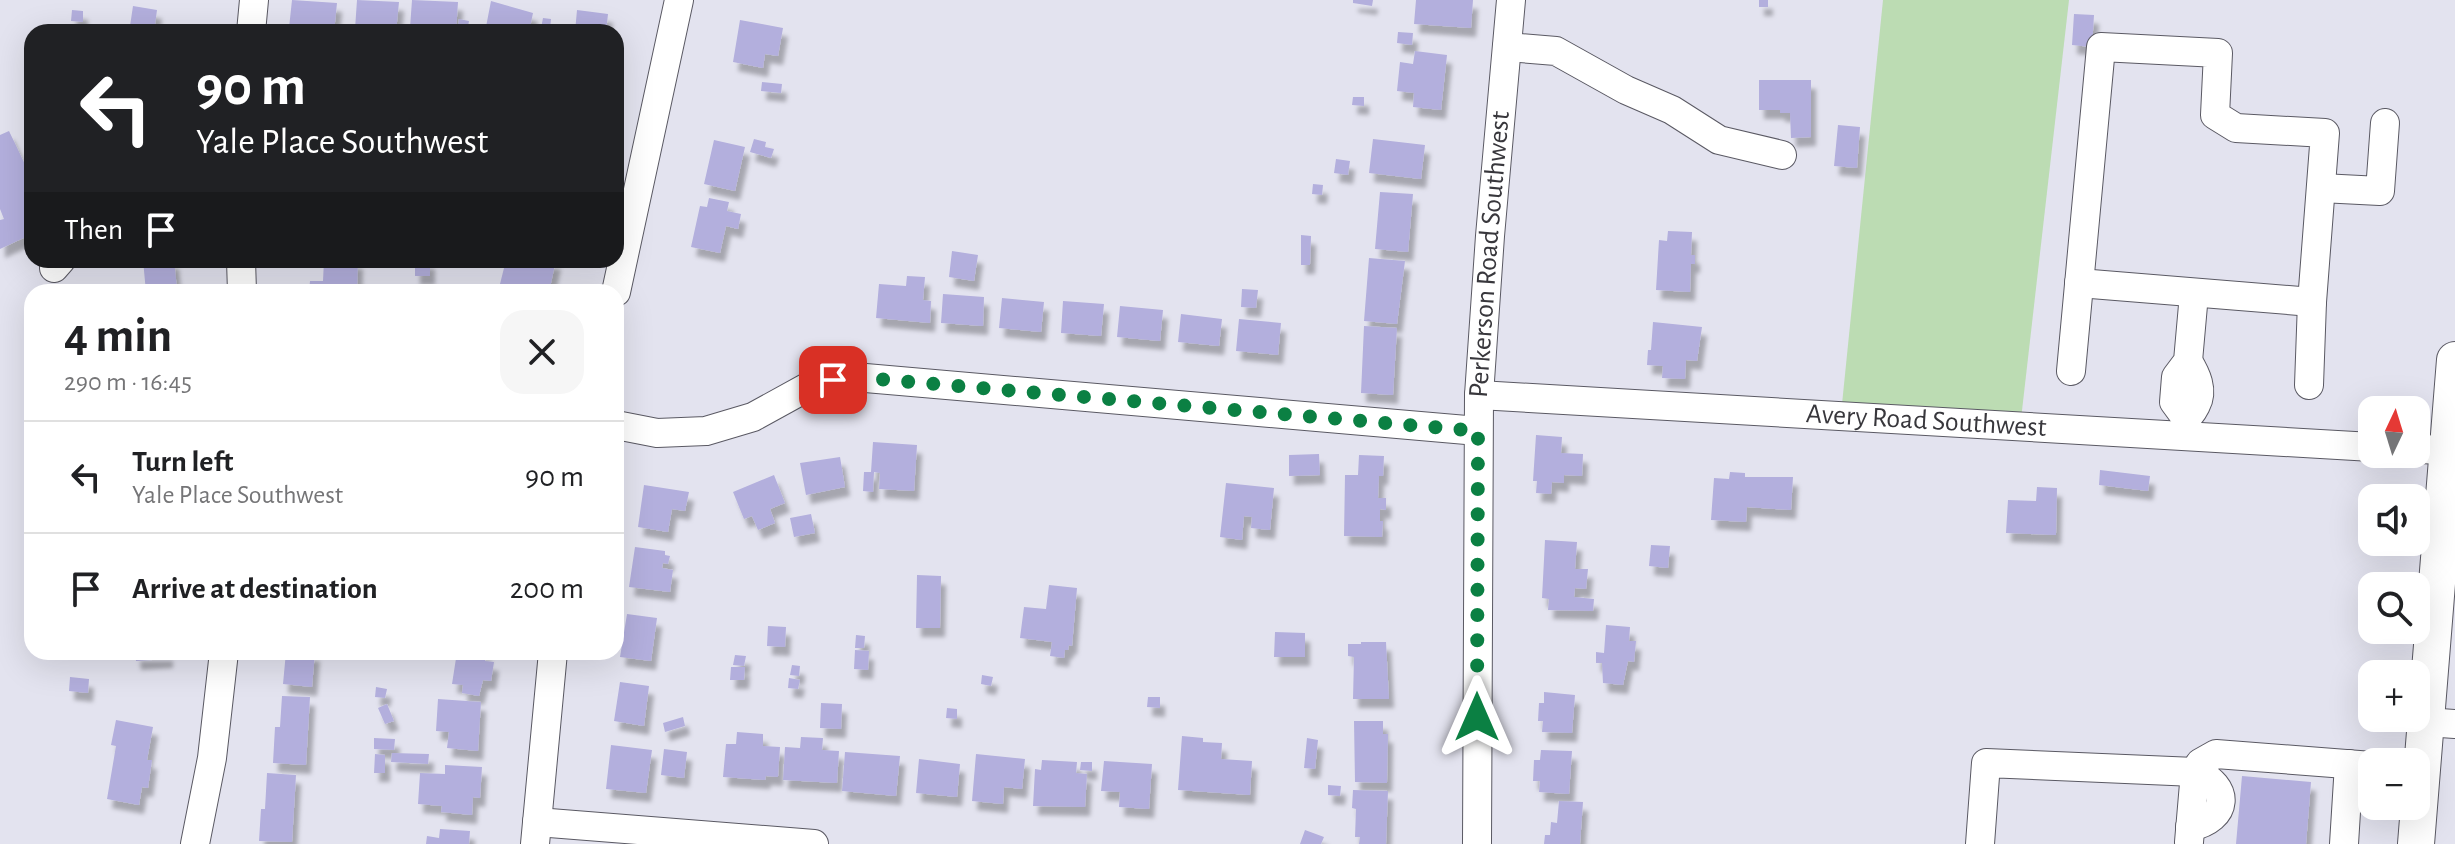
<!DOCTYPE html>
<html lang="en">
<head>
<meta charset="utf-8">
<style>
  body { margin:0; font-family:"Alegreya Sans",sans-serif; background:#f6f6f6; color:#202124; height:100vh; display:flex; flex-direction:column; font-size:30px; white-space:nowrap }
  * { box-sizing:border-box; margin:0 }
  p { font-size:26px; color:#757577 }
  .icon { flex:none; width:44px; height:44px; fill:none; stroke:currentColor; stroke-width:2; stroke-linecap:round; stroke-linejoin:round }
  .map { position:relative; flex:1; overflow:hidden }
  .drawer { position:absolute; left:24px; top:284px; width:600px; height:376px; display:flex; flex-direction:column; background:#fff; border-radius:24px; box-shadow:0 8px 32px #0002 }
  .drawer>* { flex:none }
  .hud { position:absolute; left:24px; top:24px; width:600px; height:244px; border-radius:24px; box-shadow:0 8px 32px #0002; background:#202124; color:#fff; overflow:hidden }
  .needle { width:52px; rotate:4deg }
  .controls { position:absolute; left:2358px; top:396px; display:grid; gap:16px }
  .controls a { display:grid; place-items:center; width:72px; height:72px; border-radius:16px; background:#fff; box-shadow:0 8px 32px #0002; font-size:40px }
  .pin { position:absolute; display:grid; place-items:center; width:68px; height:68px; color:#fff; margin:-34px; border-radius:16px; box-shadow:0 4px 12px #0006 }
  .me { position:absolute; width:88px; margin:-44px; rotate:0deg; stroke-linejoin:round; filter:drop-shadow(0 0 6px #0008) }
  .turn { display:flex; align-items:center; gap:28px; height:168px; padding:0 40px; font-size:36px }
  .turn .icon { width:104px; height:104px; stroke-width:2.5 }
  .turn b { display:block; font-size:56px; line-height:68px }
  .then { display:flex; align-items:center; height:76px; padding:0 40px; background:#0003; gap:16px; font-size:30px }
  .round { display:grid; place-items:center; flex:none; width:84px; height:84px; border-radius:24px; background:#f6f6f6 }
  .head { display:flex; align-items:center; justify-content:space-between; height:136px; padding:0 40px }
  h1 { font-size:48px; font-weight:700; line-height:60px }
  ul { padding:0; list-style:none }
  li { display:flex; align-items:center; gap:24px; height:112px; padding:0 40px; border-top:2px solid #e0e0e0 }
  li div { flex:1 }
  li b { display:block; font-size:30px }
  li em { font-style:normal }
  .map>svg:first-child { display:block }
</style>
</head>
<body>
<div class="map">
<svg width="2455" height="844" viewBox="0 0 2455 844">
  <defs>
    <filter id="shadow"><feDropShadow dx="5" dy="9" stdDeviation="2" flood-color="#0004"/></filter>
  </defs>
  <rect width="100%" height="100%" fill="#e3e3ef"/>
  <!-- green -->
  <path fill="#bcdcb3" d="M1883,0H2069L2020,428L1841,414Z"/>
  <!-- building -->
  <path fill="#b3afdd" filter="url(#shadow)" d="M292,0L337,3L334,32H296V29L289,28Z
    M357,0L399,2L396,32L355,29Z
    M412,0L458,2L456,32H418V29L410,28Z
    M1353,0H1373L1372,6L1353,3Z
    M1416,0H1473L1471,28L1414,24Z
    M1759,0H1768V7H1759Z
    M491,1L533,13L529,32H485Z
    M133,6L157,10L154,32H125L126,25L130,26Z
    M72,10L83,11V22L71,21Z
    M577,10L608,14L606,32H575Z
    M2074,14L2094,15L2092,47L2072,45Z
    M543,18L551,19L550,29L541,28Z
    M459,19L469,21L467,32H457Z
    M740,20L783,28L778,56L765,54L763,68L733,62Z
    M1398,32L1413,33L1412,45L1397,43Z
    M1415,51L1447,55L1441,110L1413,107L1414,93L1397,91L1400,62L1413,64Z
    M1759,80H1811V137L1791,138L1790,113H1780V110H1759Z
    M762,82L782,84L781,93L761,91Z
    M1353,97H1364V106L1352,105Z
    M1838,125L1860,127L1857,168L1834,166Z
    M9,131L32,179V234L0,249V220L4,219L0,209V135Z
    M754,139L766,142L765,147L774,149L771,158L750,152Z
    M1373,139L1425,145L1421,179L1369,173Z
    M714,140L745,147L735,191L704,184Z
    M1336,159L1350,161L1348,175L1334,173Z
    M1313,184L1323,185L1322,195L1312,194Z
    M1380,192L1413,194L1408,252L1375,249Z
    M709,198L729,202L727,211L741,214L738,229L726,226L720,253L691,247L700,206L707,207Z
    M1668,231L1692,232L1691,255H1695V264H1691L1690,292L1656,290L1659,240L1667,241Z
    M1301,235L1311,236L1310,265H1301Z
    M952,251L978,255L974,281L949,277Z
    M1369,258L1405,261L1397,324L1364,321Z
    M143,260H174L177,289H181V292H146Z
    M324,260H358L357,292H309L310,281H323Z
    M415,260H430V276H415Z
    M506,260H556L549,292H515L516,287L500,284Z
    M907,276L925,277L923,300L931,301L930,323L876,318L879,284L906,286Z
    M1242,289L1258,290L1256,308L1241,307Z
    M943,294L984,297L983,326L941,323Z
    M1002,298L1044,302L1041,332L999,328Z
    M1063,301L1104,304L1101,336L1061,333Z
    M1120,306L1163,310L1160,341L1117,337Z
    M1181,314L1222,319L1219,346L1178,342Z
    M1239,319L1281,323L1278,355L1236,351Z
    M1653,322L1702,327L1697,361L1686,360L1685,379L1662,378L1663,366L1647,365L1648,350H1651Z
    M1364,326L1397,328L1393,395L1361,393Z
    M1536,435L1562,437L1561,453L1583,454L1582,476L1564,475V483L1552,482L1551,494L1536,493L1537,481H1533Z
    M873,442L917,445L914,491L879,489L880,473L874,472L873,492L863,491L864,472H871Z
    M1319,454L1320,475L1289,476V455Z
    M1359,455L1384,456L1383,476H1379L1378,498H1386V510L1380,509V521H1383L1382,537L1344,536L1345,475H1358Z
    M840,457L845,487L806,495L800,463Z
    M2100,470L2150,476L2148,491L2099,485Z
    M1730,472L1745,473V477H1793L1791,510L1747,507L1746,522L1711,520L1714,478L1729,479Z
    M774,475L785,503L770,509L775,523L758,530L752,516L744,519L733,492Z
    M1226,483L1274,488L1270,530L1251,528L1252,517L1244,516L1242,540L1220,537Z
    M644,485L689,492L685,511L672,509L668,532L638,527Z
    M2037,487L2057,488L2056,535L2006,533L2008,500L2036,501Z
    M811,514L815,533L794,537L790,518Z
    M1545,540L1577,542L1575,569H1588L1586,589L1575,588L1574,597L1594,599L1593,611L1548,610L1549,599L1542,598Z
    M1651,545L1670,546L1668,568L1649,566Z
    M635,547L665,551V555L670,556L668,564L663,563L662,568L673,570L670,592L629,587Z
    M917,575L941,576L940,628H916Z
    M1049,585L1077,588L1072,646L1069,645L1068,650H1065L1064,658L1050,656L1052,642L1020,638L1024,607L1046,609Z
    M627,614L657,618L651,661L620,657Z
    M1606,625L1630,627L1629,641H1636L1634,662L1628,661L1623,685L1603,683L1602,663H1596V652L1604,653Z
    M768,626L786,627L785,647L767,646Z
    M1275,632L1305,633V657H1274Z
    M856,635L865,636L864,648H855Z
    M1361,642H1386L1389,699H1353L1354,657L1348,656V644H1361Z
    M855,650L869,651L868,670L854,669Z
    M135,652H168V659L136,661Z
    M286,652H315L312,687L283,684Z
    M457,652H487L485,661L494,662L491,681L483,680L479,696L462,693L463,685L452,684Z
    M735,655L746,656L744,666L733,665Z
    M792,665L800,666L799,676L790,675Z
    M731,667H745L744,680H730Z
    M982,675L993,677L991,686L981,684Z
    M70,677L89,679L88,693L69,691Z
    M789,678L800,680L798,689L788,688Z
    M620,682L649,686L644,726L614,721Z
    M376,687L387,689L385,698L375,697Z
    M1544,692L1575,695L1572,733L1542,732L1543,721H1538L1539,703H1544Z
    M282,696L310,697L306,765L273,763L275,727H280Z
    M1148,697H1160V708L1147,707Z
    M438,699L481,702L478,751L447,748L449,732L436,731Z
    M821,703L842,704L841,729L820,728Z
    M387,704L394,721L385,724L378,708Z
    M947,708L957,709V719L946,718Z
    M683,717L685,726L665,732L663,723Z
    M116,720L153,727L147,760H152L148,788L142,787L139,805L107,799L116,746L111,745Z
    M1354,721H1383V734H1388L1387,783L1355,782Z
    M737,732L763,734V746L780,747L778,777L766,776L765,780L723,777L726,744H736Z
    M1182,736L1203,738V742L1222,743L1221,759L1252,761L1250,795L1178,790Z
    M801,737L823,738L822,750L839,751L837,783L783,780L785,747L800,748Z
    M374,738L395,739L394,750L374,749Z
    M1307,738L1318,740L1315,769L1304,768Z
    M611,745L652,750L646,793L606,789Z
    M664,749L687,752L684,778L661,775Z
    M1541,750L1572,751L1569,794L1539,792L1540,781H1533L1534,760H1540Z
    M845,752L900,756L896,796L842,791Z
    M392,753L429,754L428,764L391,762Z
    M375,754L385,755V773H374Z
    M976,754L1025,759L1022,789L1004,787L1003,804L972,801Z
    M919,759L960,764L957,797L916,793Z
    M1042,760L1077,762L1076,773L1087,774L1085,807L1033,806L1035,769L1041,770Z
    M1104,761L1152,764L1149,809L1119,807L1120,792L1101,791Z
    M1081,762H1092V771L1080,770Z
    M445,765L482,767L480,798L473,797L472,815L441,812L442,806L418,804L420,773L445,774Z
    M267,773L296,775L292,842L259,841L261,809H265Z
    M2242,776L2311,782L2306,844H2236Z
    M1328,785L1341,786L1340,796L1328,795Z
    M1353,790L1388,791L1386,844H1359L1360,837H1355L1356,809L1352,808Z
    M1559,801L1583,802L1580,844H1544L1545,835H1550L1551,822L1557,823Z
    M440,829L470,831L469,844H426L427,836L439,838Z
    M1305,830L1324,837L1321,844H1300Z"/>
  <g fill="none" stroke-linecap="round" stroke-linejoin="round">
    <defs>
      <g id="minor">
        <path d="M251,32L254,0"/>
        <path d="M1507,47L1556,51L1626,90L1672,110L1719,140L1782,155"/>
        <path d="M2321,188L2380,191L2385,123"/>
        <path d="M241,260L242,292"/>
        <path d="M54,268L61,260"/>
        <path d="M2079,283L2312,302"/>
        <path d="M616,292L679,0"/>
        <path d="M2071,371L2101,47L2218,53L2215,115L2236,128L2325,133L2312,302L2309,385"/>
        <path id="s1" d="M1479,395L2372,447"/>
        <path d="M2185,417L2174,402L2176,377L2188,361L2194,294"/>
        <path d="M616,425L657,433L706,431L753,417L813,384L854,377L1478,431"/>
        <path d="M2184,435C2186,412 2188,421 2196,405C2204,390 2196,374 2188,361"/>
        <path d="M2416,449L2448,450"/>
        <path d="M2426,722L2455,724"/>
        <path d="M537,822L814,844"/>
        <path d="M2189,842L2195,772L2200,763L2216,754L2372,766"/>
        <path d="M195,844L212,758L224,652"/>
        <path d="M535,844L553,652"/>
        <path id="s2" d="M1477,844L1479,395L1490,236L1511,0"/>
        <path d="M1980,844L1986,763L2195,772C2231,786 2229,819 2190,827"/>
        <path d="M2344,844L2349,764"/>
      </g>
      <path id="major" d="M2416,844L2455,360"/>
    </defs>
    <!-- minor casing -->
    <use href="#minor" stroke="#5a5963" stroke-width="30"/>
    <!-- major casing -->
    <use href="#major" stroke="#5a5963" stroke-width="38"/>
    <!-- minor -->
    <use href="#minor" stroke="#fff" stroke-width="28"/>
    <!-- major -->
    <use href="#major" stroke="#fff" stroke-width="36"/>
  </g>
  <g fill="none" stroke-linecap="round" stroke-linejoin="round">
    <!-- route -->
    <path stroke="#0b8043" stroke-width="14" stroke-dasharray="0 25.2" d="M833,380L854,377L1478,431L1477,717"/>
  </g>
  <g text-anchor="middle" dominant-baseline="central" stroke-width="6" stroke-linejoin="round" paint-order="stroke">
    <!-- street labels -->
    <g font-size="28" fill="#38373c" stroke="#f1f0fc">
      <text stroke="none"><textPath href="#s2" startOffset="590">Perkerson Road Southwest</textPath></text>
      <text stroke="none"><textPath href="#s1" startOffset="448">Avery Road Southwest</textPath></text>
    </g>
  </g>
</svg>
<div class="controls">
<a><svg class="needle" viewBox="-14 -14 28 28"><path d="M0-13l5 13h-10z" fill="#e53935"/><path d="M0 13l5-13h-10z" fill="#757577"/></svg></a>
<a><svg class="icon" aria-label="sound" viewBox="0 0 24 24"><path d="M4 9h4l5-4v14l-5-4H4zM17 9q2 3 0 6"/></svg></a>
<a><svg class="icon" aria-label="search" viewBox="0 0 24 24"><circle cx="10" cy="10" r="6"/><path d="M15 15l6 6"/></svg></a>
<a>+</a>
<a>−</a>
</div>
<div class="pin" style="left:833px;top:380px;background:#d93025"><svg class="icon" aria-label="arrive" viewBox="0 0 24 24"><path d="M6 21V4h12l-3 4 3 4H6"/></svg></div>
<svg class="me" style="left:1477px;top:717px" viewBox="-20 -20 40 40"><path d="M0-17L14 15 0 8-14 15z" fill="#0b8043" stroke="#fff" stroke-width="4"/></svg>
<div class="hud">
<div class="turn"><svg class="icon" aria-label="left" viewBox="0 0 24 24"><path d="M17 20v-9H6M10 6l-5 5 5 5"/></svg><div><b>90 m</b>Yale Place Southwest</div></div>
<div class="then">Then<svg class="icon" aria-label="arrive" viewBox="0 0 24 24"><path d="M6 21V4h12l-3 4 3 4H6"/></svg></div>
</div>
<section class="drawer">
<div class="head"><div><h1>4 min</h1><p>290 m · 16:45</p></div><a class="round"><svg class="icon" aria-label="close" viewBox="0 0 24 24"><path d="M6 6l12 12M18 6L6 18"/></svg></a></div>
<ul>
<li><svg class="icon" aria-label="left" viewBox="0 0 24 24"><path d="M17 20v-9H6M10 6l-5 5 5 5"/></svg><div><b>Turn left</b><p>Yale Place Southwest</p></div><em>90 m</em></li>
<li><svg class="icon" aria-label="arrive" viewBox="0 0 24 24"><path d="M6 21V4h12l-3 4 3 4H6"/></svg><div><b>Arrive at destination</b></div><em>200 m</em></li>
</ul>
</section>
</div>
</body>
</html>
